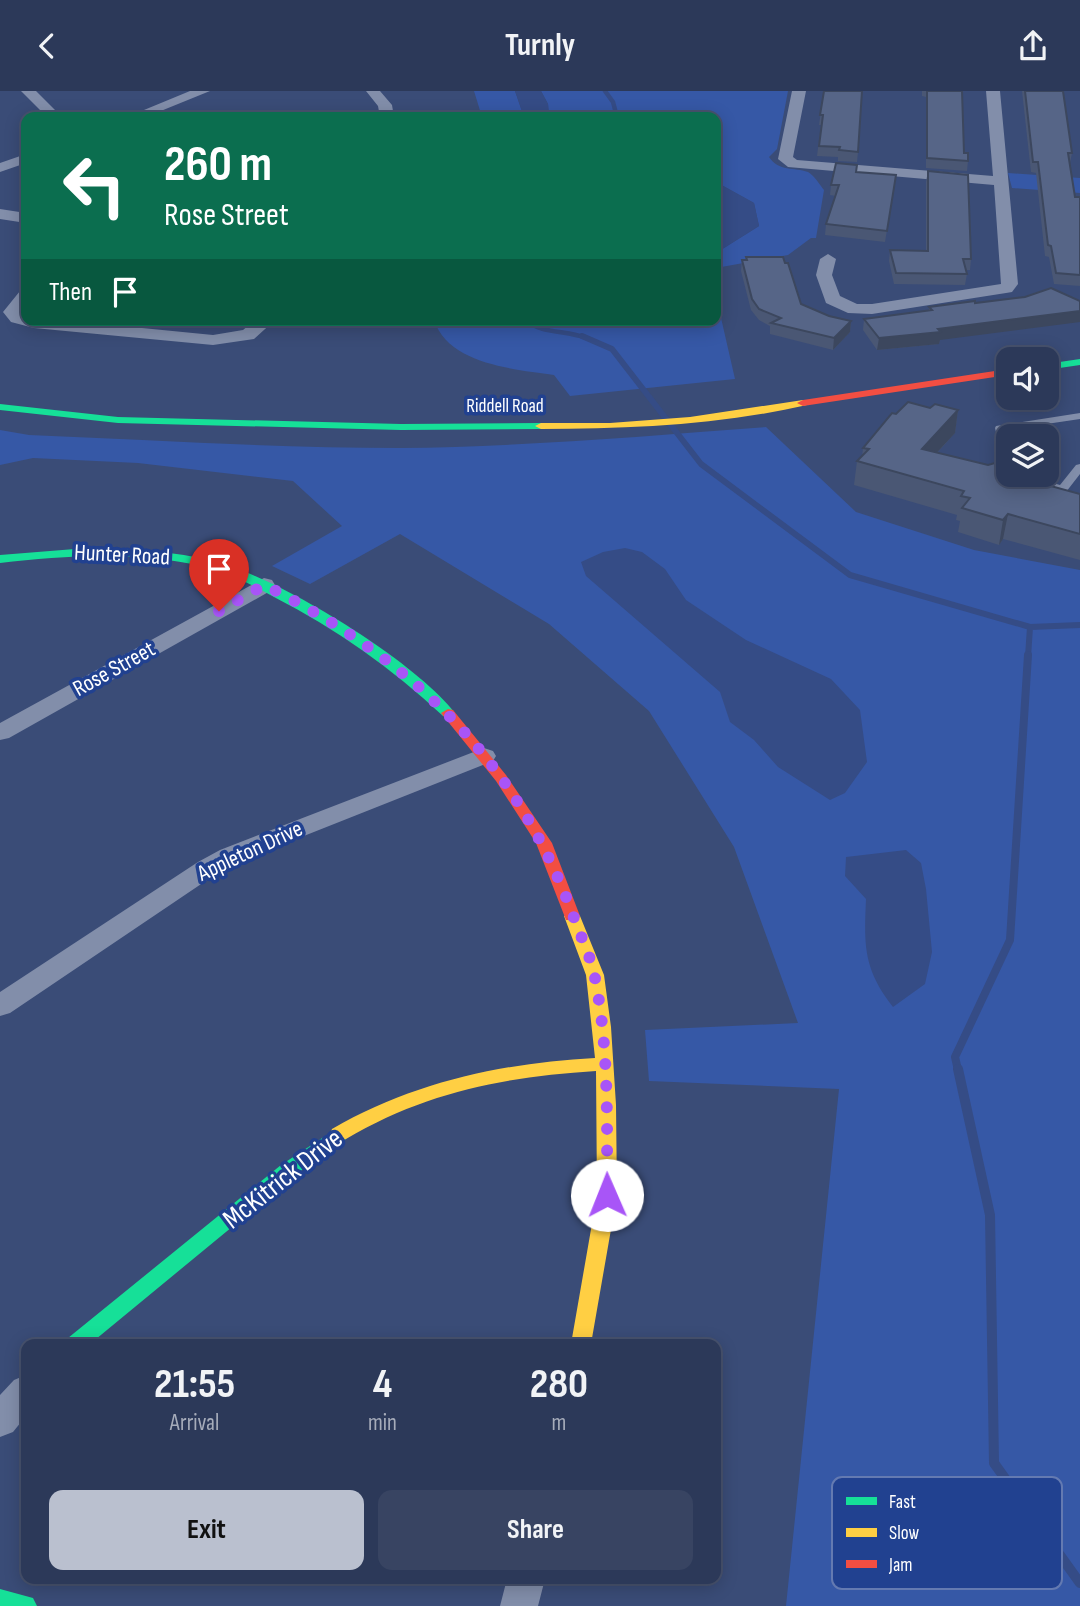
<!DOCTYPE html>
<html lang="en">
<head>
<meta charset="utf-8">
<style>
  body { margin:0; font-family:"Sofia Sans Condensed",sans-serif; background:#384462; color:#f1f3f6; height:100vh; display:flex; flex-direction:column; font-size:26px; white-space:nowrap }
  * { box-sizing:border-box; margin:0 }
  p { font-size:23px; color:#a6acba }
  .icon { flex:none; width:38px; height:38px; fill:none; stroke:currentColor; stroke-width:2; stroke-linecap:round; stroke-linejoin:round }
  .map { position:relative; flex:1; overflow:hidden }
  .details { position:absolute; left:21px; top:1248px; width:700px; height:245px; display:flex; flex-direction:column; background:#2c3959; border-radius:14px; box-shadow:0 4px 18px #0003,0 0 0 2px #48536f }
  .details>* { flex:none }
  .hud { position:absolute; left:21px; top:21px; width:700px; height:214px; border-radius:14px; box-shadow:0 4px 18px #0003,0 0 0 2px #48536f; background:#0b6e4f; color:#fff; overflow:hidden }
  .fabs { position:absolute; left:996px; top:256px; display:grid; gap:14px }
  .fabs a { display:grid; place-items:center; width:63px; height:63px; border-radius:14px; background:#2c3959; box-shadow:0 4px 18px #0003,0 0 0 2px #48536f; font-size:35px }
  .pin { position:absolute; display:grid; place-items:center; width:60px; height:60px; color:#fff; margin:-72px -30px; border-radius:50% 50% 50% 0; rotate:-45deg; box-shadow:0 0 7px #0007 }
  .pin .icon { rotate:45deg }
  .me { position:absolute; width:77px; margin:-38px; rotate:359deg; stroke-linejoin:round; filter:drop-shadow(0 0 5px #0008) }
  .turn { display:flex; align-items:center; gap:24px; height:147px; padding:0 28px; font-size:32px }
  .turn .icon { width:91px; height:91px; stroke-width:2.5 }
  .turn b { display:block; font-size:49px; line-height:60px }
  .then { display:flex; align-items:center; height:66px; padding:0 28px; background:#0003; gap:14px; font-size:26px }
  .eta { display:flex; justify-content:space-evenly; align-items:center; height:119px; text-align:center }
  .eta b { font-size:42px; font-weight:700; line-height:49px }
  .action { display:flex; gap:14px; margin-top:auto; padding:14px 28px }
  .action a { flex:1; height:80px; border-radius:14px; background:#bac0cf; color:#111; font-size:28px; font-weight:700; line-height:80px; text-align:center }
  .action a+a { background:#384462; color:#f1f3f6 }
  header { display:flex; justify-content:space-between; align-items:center; height:91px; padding:0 28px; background:#2c3959; font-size:32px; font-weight:700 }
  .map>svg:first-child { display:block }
</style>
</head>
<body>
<header><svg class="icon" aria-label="back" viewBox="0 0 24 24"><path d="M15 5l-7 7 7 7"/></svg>Turnly<svg class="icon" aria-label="share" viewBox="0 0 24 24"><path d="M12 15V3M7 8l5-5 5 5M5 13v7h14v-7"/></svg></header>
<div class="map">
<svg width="1080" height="1515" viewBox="0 0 1080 1515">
  <rect width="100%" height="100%" fill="#3a4c77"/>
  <!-- green -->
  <path fill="#3658a6" d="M474,0H515L524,26H482Z
    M541,0H788L777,58L769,66C779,81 794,76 808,81C814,84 820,94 824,99L816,147H811L788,164L716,177V162L759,135L754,112L716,91V26H549L548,13Z
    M1008,82L1080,87V102L1012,97Z
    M716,205L735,288L570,305L554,284C515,278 449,274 434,229H716Z
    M766,336L856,421L974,459L1080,479V1515H786L839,998L649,990L645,939L798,932L734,756L649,620L549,533L400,443L310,493L272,475L342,435L293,390L138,372L33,367L0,374V339L29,344C153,349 277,357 400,357C522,356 644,345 766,336Z"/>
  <!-- water -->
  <path fill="#354c86" d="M515,0H541L548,13L549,26H524Z
    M716,91L754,112L759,135L716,162Z
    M625,457L642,461L665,478L686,509L746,549L831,588L860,619L867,671L845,702L830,709L778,676L754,649L730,631L720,601L586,485L581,471L603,461Z
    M906,759L921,772L926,798L932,861L925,893L893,916C863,878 864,854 866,808L845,785L846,766Z"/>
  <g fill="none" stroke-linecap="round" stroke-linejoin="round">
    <!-- stream-far3 -->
    <path stroke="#354c86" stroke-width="4.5" d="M605,0L613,11L617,26
      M526,229C540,243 567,239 586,247"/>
    <!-- stream-far2 -->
    <path stroke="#354c86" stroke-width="6" d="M582,245L612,258L701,373L850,484L1030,536L1080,534
      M1028,566L1030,536"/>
    <!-- stream-far1 -->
    <path stroke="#354c86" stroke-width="8" d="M958,979L955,966L1010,849L1028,564"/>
    <!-- stream -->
    <path stroke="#354c86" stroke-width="10" d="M958,978L990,1124L994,1372L1080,1492"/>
    <!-- lane -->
    <path fill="#828eaa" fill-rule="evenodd" d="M1080,322V328L1006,339L1008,370L997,379H989L988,377L1002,365L995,337L996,335Z
      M1080,373V383L1059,410C1054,412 1045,413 1042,408L1052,405L1056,400L1004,383L1008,380V383H1022L1060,394L1076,374Z"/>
    <!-- street -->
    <path fill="#828eaa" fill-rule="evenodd" d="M21,0H36L62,26H47Z
      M190,0H210L146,26H127Z
      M366,0H380L392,14L394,26H380L378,15Z
      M792,0H806L793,66L797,69L993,85L986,0H1000L1018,193L1012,201L1006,202L872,223L848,222L826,212L816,184L820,168L828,163L836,168L832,184L840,205L857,213H872L1001,193L994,94L788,76L778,68Z
      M26,63V72L0,81V72Z
      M0,118L26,122V132L0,128Z
      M26,199V215L21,221L26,224V229H61L213,244L243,239L255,229H275L254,248L213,254L34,237L11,231L3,221L20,200Z
      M264,487L272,489L275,494L272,499L9,647L0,649V632Z
      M484,657L493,660L496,665L493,670L238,771L216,783L10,922L0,925V901L198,771L220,759Z
      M26,1284V1325L13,1341L0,1346V1304L14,1289Z
      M507,1488H545L538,1515H500Z"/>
    <!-- fast -->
    <path fill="#16e098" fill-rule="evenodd" d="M1080,268V274L1046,279V273Z
      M0,313L118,326L401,333L541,332L547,335L541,338L401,339L118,332L0,319Z
      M75,458C121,457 168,459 213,470C278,486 414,569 455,622L448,626L443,625C392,577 336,538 274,506C252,494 230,482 206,476C139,460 68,464 0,472V464Z
      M339,1036L346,1038L348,1043L346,1048L295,1084L90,1253H65L68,1247L281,1074Z
      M0,1498L33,1507L37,1515H0Z"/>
    <!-- slow -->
    <path fill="#ffcf43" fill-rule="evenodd" d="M803,309L807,310V314C720,334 630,338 541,338L535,335L541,332H610L690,326Z
      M572,819L580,825L604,884L611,936L616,1014L617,1104L591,1253H571L597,1104L596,980C504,986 426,1001 346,1048L339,1050L332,1048L330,1043L332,1038C414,991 502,972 595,967L586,884L564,825Z"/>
    <!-- jam -->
    <path fill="#f24e42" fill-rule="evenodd" d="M1008,278V284L803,315L797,312L803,309Z
      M448,618L453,619L506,684L552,752L580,825L578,829H566L536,752L496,690L441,622Z"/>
  </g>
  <!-- wall -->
  <path fill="#4a5774" d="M824,0L858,61L857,71L838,70V66L817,65L821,34H819Z
    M922,0H962L964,62L968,70L967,80L926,77V6L922,5Z
    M1022,0H1063L1072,62L1070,72L1075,106H1080V195L1054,193L1049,166L1045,165L1036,82L1031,81Z
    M928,80L971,168L970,179H966L967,183L965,194L894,193L889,170L890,159L926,160V91Z
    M856,81L896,84L885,151L825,144L826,133L836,105L830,104L831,94Z
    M746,166L801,213L829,225L851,230L850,241L833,259L770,243V235L759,229L751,219L741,180L742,169H746Z
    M975,210L940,249L939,253L877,259L863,239L864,228L929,220V216Z
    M930,317L958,319L955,342L937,362L988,374L998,371L1000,363L1045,394L1080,403V469L1003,448L999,454L958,441L960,430L956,429L957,424L854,394L857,370L862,366L863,357L896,323Z"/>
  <!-- shaded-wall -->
  <path fill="#3c475e" d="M1080,220V231L940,249L939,253L877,259L879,247L938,238Z
    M851,230L850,241L833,259L834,247Z
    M958,319L955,342L918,382L922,358Z
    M1046,376H1049L1044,400L1033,403L1036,383H1046Z
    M1008,423L1003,448L999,454L1003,429Z"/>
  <!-- building -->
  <path fill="#566587" stroke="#3c475e" stroke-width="2" d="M824,0H862L858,61L839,59L840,56L819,55L823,24H820Z
    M927,0H962L964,62H968V70L927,67Z
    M1025,0H1063L1072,62H1068L1075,106H1080V184L1056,182L1051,155L1048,154L1038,71H1033Z
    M836,72L857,74L856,81L896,84L887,140L826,133L839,94H831Z
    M928,80L968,84L971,168H963L967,183L896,182L890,159L928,160Z
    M746,166H783L785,172H788L801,213L829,225L851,230L834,247L771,232L781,227L759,218L752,208L742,169H747Z
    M1051,197L1080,210V220L938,238L941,241L879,247L864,228L932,219L929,216L975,210V212L1025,206Z
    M908,311L930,317L935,313L958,319L922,358L988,374L1002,370L1000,363L1008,365V383H1037L1040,386L1036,391L1080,403V443L1008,423L1003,429L962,417L970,407L961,405L964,400L857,370L869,358L863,357L892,322L896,323Z"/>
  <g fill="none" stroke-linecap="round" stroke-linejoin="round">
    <!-- route -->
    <path stroke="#a855f7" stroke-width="12" stroke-dasharray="0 21.6" d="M219,520L264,494C412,568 517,669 574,827C581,846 591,866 595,887C609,957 607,1032 607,1104"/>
  </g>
  <g text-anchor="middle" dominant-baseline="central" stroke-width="7" stroke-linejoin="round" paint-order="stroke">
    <!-- far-street labels -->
    <g font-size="19" fill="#fff" stroke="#214190">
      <text x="505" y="315">Riddell Road</text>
    </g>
    <!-- street labels -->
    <g font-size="23" fill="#fff" stroke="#214190">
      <text transform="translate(122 464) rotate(3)">Hunter Road</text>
      <text transform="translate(114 578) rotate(-29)">Rose Street</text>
      <text transform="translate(250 760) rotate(-25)">Appleton Drive</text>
    </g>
    <!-- near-street labels -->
    <g font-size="28" fill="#fff" stroke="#214190">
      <text transform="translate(283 1088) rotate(-38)">McKitrick Drive</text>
    </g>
  </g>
  <!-- legend -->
  <rect x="832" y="1386" width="230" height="112" rx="10" fill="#214190" stroke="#647ab1" stroke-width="2"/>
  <rect x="846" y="1406" width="31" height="8" fill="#16e098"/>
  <rect x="846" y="1437" width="31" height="9" fill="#ffcf43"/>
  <rect x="846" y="1469" width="31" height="8" fill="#f24e42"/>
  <g font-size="19" fill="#fff">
    <text x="889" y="1417">Fast</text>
    <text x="889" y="1448">Slow</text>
    <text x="889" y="1480">Jam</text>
  </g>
</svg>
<div class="fabs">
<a><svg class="icon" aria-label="sound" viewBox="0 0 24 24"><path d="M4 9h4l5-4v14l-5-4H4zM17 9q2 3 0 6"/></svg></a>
<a><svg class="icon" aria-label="layers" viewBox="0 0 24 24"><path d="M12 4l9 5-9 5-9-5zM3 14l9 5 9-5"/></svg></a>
</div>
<div class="pin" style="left:219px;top:520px;background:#d93025"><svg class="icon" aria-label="arrive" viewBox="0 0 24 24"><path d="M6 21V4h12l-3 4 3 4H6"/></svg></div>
<svg class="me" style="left:607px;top:1104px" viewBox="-20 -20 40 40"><circle r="19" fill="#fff"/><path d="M0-13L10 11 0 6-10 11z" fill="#a855f7"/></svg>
<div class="hud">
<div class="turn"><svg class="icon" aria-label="left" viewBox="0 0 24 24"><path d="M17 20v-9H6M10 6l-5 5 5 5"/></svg><div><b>260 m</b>Rose Street</div></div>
<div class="then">Then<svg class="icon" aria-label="arrive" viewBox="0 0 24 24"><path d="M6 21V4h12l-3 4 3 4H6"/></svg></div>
</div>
<section class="details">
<div class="eta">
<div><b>21:55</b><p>Arrival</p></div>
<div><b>4</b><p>min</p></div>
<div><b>280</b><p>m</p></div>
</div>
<div class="action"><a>Exit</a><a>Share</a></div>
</section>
</div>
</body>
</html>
